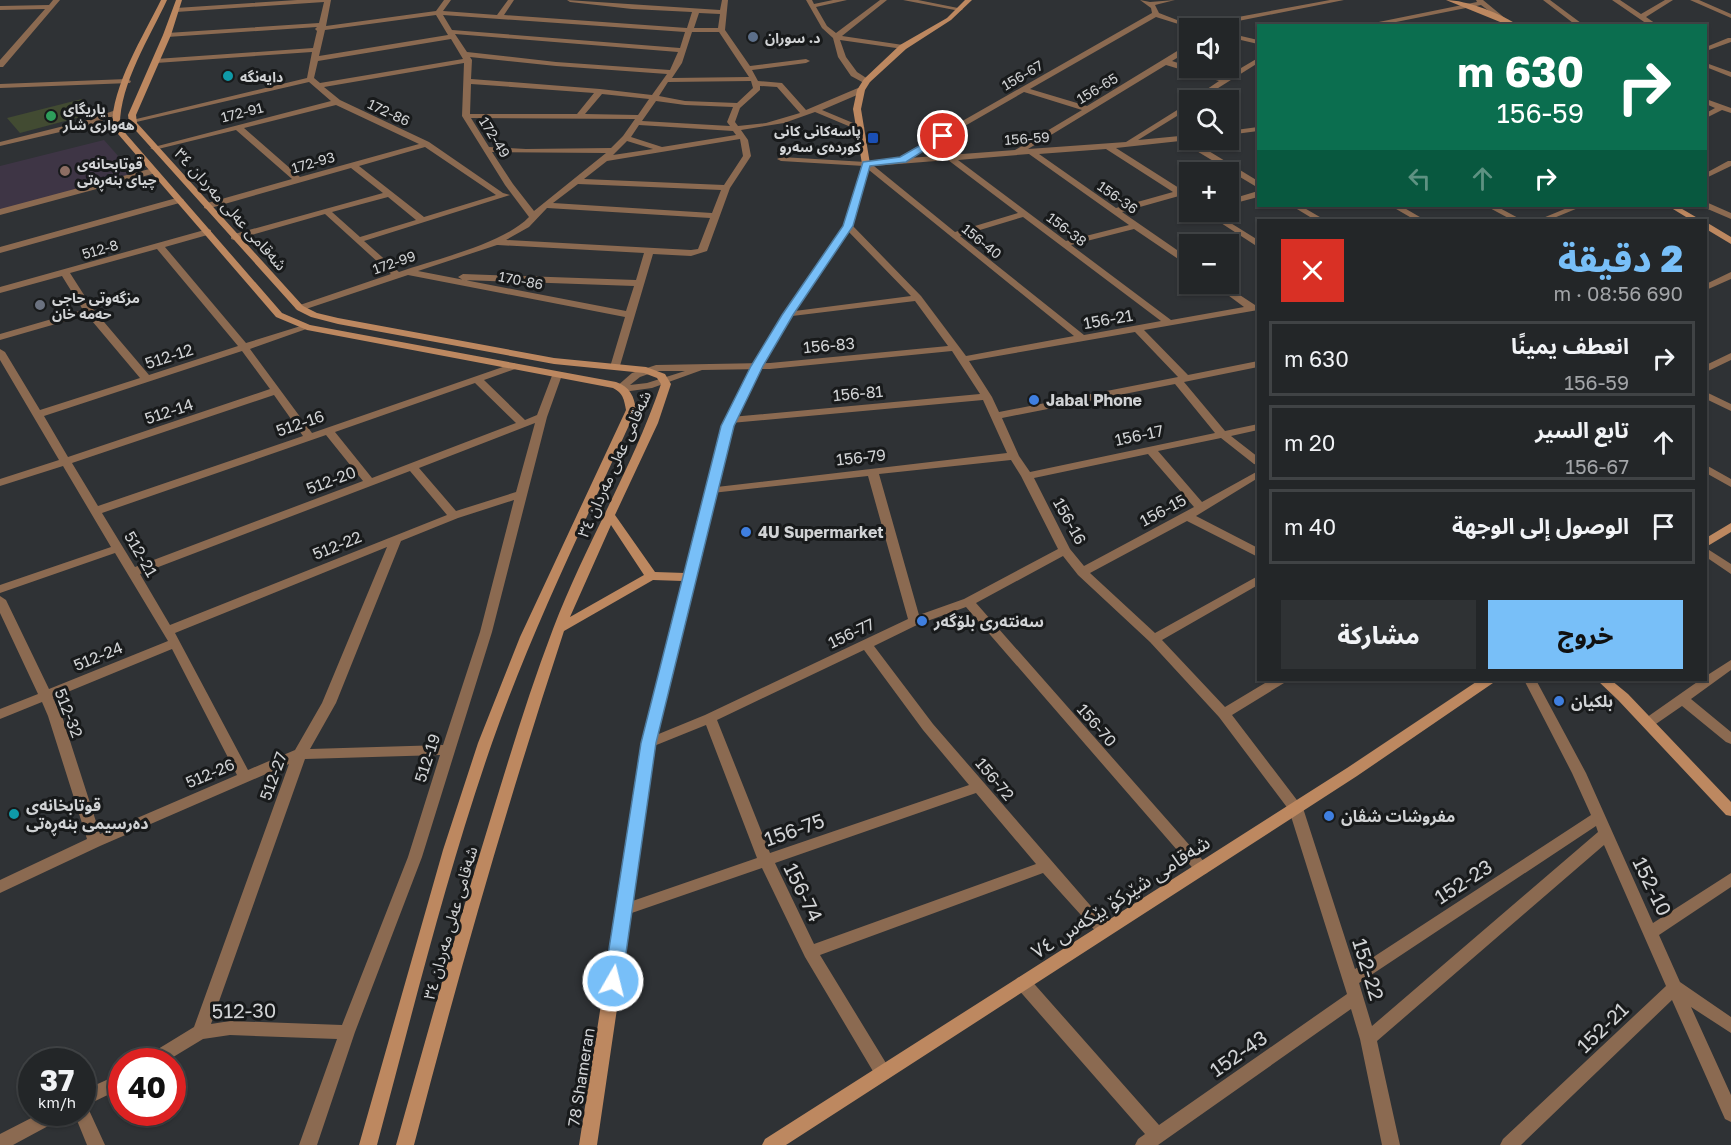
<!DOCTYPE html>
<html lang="ar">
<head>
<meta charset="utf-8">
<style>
  body { margin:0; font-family:"Golos Text","Noto Sans Arabic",sans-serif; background:#2f3234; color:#f1f3f6; direction:rtl; height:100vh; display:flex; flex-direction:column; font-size:22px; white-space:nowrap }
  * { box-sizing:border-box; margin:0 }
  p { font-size:20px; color:#a3a5a8 }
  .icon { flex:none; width:33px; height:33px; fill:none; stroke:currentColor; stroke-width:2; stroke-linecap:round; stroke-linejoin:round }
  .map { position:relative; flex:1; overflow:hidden; direction:ltr }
  .details { position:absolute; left:1257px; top:219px; width:450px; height:462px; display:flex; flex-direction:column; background:#232628; border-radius:0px; box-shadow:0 2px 4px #0004,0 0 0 2px #404345; direction:rtl }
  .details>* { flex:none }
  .hud { position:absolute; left:1257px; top:24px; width:450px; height:183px; border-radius:0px; box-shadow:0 2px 4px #0004,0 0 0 2px #404345; direction:rtl; background:#0b6e4f; color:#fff; overflow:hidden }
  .fabs { position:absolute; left:1179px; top:18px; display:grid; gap:12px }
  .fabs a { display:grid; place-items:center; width:60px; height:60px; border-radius:0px; background:#232628; box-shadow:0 2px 4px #0004,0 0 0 2px #404345; font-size:30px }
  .speed { position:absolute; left:18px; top:1048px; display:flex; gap:12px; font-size:30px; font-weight:700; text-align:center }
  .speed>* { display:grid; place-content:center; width:78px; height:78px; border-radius:50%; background:#232628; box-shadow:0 2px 4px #0004,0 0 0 2px #404345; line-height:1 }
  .speed small { font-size:15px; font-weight:400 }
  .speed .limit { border:9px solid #d22; background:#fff; color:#111 }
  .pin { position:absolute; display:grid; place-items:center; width:51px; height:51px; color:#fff; margin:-26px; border:3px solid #fff; border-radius:50%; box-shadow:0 2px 6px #0007 }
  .me { position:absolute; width:66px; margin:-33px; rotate:8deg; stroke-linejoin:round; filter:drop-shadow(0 0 4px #0008) }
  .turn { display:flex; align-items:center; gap:21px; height:126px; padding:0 24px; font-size:27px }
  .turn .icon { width:78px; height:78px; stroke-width:2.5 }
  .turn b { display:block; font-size:42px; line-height:51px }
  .lanes { display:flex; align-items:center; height:57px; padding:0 24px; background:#0003; justify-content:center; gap:30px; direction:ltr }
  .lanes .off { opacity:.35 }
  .round { display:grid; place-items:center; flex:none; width:63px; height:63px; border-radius:0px; background:#2f3234 }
  .headline { display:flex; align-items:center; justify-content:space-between; height:102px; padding:0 24px }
  h1 { font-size:36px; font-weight:800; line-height:45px; color:#78bff8 }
  .action { display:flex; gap:12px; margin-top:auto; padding:12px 24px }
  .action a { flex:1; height:69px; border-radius:0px; background:#78bff8; color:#111; font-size:24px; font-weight:800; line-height:69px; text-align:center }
  .action a+a { background:#2f3234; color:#f1f3f6 }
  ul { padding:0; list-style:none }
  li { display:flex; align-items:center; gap:18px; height:75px; margin:0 12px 9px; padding:0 12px; border:3px solid #404345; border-radius:0px }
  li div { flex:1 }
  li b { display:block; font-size:22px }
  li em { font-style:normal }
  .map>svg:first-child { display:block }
</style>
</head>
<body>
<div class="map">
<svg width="1731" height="1145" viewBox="0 0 1731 1145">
  <rect width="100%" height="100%" fill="#2f3235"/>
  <!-- education -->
  <path fill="#3e3545" d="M104,140L135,175L0,210V166Z"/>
  <!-- green -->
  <path fill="#424b32" d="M82,99L95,113L20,133L7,118Z"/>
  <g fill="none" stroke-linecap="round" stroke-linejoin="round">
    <!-- street -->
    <path fill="#8b6a51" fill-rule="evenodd" d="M53,0H60L3,67H0V60L45,9L0,10V6L49,5Z
      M297,0H331L326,26L436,11L444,0H451L443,11L497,15L508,0H514L504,15L687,28L692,12L632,9L570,2L567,0L720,10L722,0H728L725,30L750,66L806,59L810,61L806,63L752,70L758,81L782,83L806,110L858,88H864V92L822,110L865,128L858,130L815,112L784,123L741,130L748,140L751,156L730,188L707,251L691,256L653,254L619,369H611L610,367L625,317L408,275L300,311L295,308L297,306L391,274L325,214L234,240L231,239V235L383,193L351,168L207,209L204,208V204L292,179L236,130L154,150L150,148L331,101L309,82L132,123L128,121L307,78L312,52L156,63L152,61L156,59L313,48L317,31L315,29L317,27L167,37L163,35L167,33L319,23L324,2L176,12L173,10L176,8ZM699,13L720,14L718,28H694ZM436,15L448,35L319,56L325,30ZM443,15L685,32L680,48L452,30ZM692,32H719L749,77L672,78L682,63ZM455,34L678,52L670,70L556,62L467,52ZM451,39L463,59L320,83L314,78L318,61ZM470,57L556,66L667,74L652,95L600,89L471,79L472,60ZM464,63L462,116L505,185L529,217C503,244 436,259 399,272L364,241L510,195L503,193L429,142L340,100L324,87ZM751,81L753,88L737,103L685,101L659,96L668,82ZM471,84L594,93L577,114H470ZM760,86L777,87L800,113L766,123L738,126L735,122L740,108L760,90ZM602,94L649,99L638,115L585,114ZM656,101L685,105L733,107L727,122L730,126L642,121ZM336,105L419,144L300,177L244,128ZM471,118L635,119L623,136L611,148L526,149L489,147ZM639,125L733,131L736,135L662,147L631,137ZM740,139L743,156L724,185L584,179L607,161ZM627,141L653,149L613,155ZM425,147L496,195L424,217L359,166ZM492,152L606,153L534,211L513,184ZM578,184L721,190L712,213L553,203ZM388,197L416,220L360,237L332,212ZM547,208L710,218L698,249L691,250L506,240L529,227ZM497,245H498L644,253L636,280L463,274L458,277L463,280L634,286L626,311L418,271Z
      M806,0H812L814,4L833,0H847L816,7L827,26L836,33L880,0H887L842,36L903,45L907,47L903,49L840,40L846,57L857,72L871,81L864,83L851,76L838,57L833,38L822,28Z
      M903,0H918L963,9L960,11Z
      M1140,0L1150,2L1175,0L1155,5L1159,13L1177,20L1195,25L1330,0H1344L1203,28H1191L1156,17L1030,89L1087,106L1187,45H1190V50L1172,61L1224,78L1258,58V63L1199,100H1191L1219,81L1166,65L1028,149L1126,142L1190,102V108L1138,140L1190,135L1189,139L1258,181V186H1255L1180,141L1116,148L1190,195V201L1179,196L1122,212L1190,259V267L1134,229L1071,245L1171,320L1244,307L1213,284H1223L1255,305L1258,304V310L1144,330L1188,375L1258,361V367L1184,382L1225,431L1258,424V430L1231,436L1258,457V465L1254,464L1221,438L1158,451L1202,502L1258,471V478L1196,516L1258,548V557L1187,521L1090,573L1155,633L1258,576V585L1162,640L1225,707L1270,680H1285L1284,683L1232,715L1303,808L1355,969L1591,815L1572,773L1524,680H1536L1586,773L1653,923L1731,873V887L1659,935L1680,982L1731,1017V1033L1691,1007L1731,1095V1122L1725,1119L1672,1000L1521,1145H1500L1503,1139L1666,986L1604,845L1377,1041L1400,1145H1382L1360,1039L1351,1009L1158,1145H1135L1138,1139L1145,1134L1017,988L1015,983L1017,978L1023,976L1029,978L1159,1125L1347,994L1289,810L1219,717L1150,642L1078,575L1063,556L976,603L1207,865L1209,869L1207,873L1202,875L1197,873L966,607L919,624L874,646L933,724L1109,927L1112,931L1109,935L1104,937L1099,935L1043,873L820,955L889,1068L891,1073L889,1078L883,1080L877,1078L805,957L762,868L623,916L618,914L615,910L618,906L757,858L706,725L649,748L644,746L642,743L644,740L705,715L908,619L868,476L712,493L708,492L706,490L708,488L1007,453L983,400L731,423L726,420L731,417L980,394L952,351L770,369L702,370L652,388L623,392L616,387L632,373L656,365L770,363L948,346L915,301L784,317V313L787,312L911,296L845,228L844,226L848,223L851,224L921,296L966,356L1074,336L864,166L781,161L777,159L781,157L866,162L901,159V156L1152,13L1151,8ZM1024,92L1082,110L1015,150L909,158ZM1106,149L1173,192L1116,208L1039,154ZM1029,154L1129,225L1066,241L958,160ZM948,160L1018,213L955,232L874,166ZM1023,217L1161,321L1084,335L960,236ZM1135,332L1178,377L999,412L992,397L969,361ZM657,371H685L647,383L630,385L640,377ZM1175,384L1215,433L1030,472L1019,456L1002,418ZM1148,454L1194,507L1084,566L1070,549L1034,478ZM1011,460L1021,476L1058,549L964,599L919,615L879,474ZM864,650L923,730L969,785L770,853L717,720ZM976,793L1036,864L814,944L775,863ZM1596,826L1598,832L1372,1026L1359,983Z
      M1476,0H1483L1506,19L1501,20L1481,5L1376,26H1359L1477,2Z
      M1543,0H1550L1585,26H1577Z
      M1612,0H1620L1641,14L1665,0H1673L1646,17L1659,26H1650Z
      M1690,0H1699L1731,14V18Z
      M1228,33L1258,40V44L1228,37Z
      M1728,38H1731V42L1706,51V47Z
      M1706,63L1731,72V77L1706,67Z
      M127,79L131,81L130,83L0,88V84Z
      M1706,99L1731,108V113L1722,110L1706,118V113L1715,108L1706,104Z
      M116,110L120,112L119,114L90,125L0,146V142L84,121Z
      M1258,127V131L1228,135V131Z
      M1728,161H1731V166L1706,178V173Z
      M153,168L156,169V173L0,215V209Z
      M1258,191V197L1228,205V200Z
      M180,197L184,200L183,202L0,253V247Z
      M1706,202L1731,213V219L1703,207L1702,206H1706Z
      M1292,206H1301L1325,220H1315Z
      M1391,206H1401L1425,220H1415Z
      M1486,206H1496L1522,220H1512Z
      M1572,206H1583L1549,220H1538Z
      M1204,212H1213L1258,240V247Z
      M208,229L211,230V234L165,247L246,343L304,325H310L312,327L250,349L312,433L514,363L519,366L518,368L484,380L525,420L537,415L553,373H561L562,375L547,417L492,632L422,857L355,1032L317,1145H299L337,1039L230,1035L203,1039L165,1062H143L145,1057L194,1027L289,764L100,846L0,893V880L87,839L48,716L42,702L0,719V709L38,694L0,613V596L6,600L49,689L168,641L115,553L0,593V585L111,547L63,466L0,486V479L59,460L0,360V349L5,352L40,410L140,378L87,315L0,340V334L83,310L62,276L0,293V287ZM157,249L238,346L149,375L93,309L70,273ZM242,351L270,389L68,457L44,416ZM475,383L516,423L372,478L335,432ZM274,395L303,436L98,506L72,463ZM535,423L516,492L456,511L419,468ZM326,435L363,481L135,567L102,513ZM410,471L447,515L170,625L140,574ZM514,500L480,632L443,745L310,749L336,703L401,541L458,518ZM387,547L322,703L295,750L248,770L175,633ZM172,649L237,775L100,834L62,716L53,698ZM440,755L408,857L342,1025L230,1021L211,1024L305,759Z
      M1731,272V279L1706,290V284Z
      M1731,353V360L1706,372V365Z
      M1706,392L1731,404V411L1706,399Z
      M1706,465L1731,479V487L1706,473Z
      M1706,548L1731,564V574L1706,557Z
      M1731,660V670L1691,699L1731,732V744L1726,742L1682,706L1653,726H1643L1641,723L1643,720L1700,680H1706V676Z
      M122,1073V1088L85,1106L88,1108L105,1145H87L74,1113H82V1091Z
      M41,1113H65L63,1118L13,1145H0V1134Z"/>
    <!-- secondary -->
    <path fill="#bd8860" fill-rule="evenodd" d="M161,0H167C150,37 119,85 120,127L282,313L310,325L616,382C630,387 634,396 636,410C586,520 532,629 492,743C446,875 413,1011 377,1145H359L443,850L478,743L520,637L626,410C624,399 623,393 613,388L307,330L276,317L112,127C112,85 143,37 161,0Z
      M176,0H182L171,35L136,115L137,123L303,306L317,313L338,318L554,358L646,367L665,374L671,384L658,423L615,515L655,572L685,573L723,426L752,366L782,315L844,226L862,164L853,109L857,90L864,79L900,45L947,18L965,0H972L951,20L906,49L870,82L865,90L861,109L870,164L852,226L792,315L762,366L733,426L656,743L597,1145H579L642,743L683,581L653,580L564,631C508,801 459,972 414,1145H396C427,1034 458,924 492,814C511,752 530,689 553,629C585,545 632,469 661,384L657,378L644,373L554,364L338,324L311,317L297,310L129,123L128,115L163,35ZM611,525L644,575L570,617Z
      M1446,0C1466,0 1503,14 1519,26H1510Z
      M1668,206H1677L1701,220H1691Z
      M1706,222L1731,237V244L1706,229Z
      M1731,523V532L1706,547V538Z
      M1479,680H1494L1493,683L1357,776L786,1145H762L765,1139L1347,768Z
      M1597,680H1611L1628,694L1731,802V816L1726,815L1618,700Z"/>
  </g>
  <!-- route -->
  <path fill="#78bff8" stroke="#4e7ca1" stroke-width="1.5" d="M940,134L947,136L906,162L870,166L853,226L793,315L763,366L734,426L656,743L622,981L619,986L613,988L606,986L604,981L641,743L721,426L751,366L782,315L843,226L863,162L900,157Z"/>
  <!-- markers -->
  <circle fill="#5c6f8a" stroke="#181a1b" stroke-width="2" cx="753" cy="37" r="6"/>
  <g fill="#0f9aa8" stroke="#181a1b" stroke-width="2">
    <circle cx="228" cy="76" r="6"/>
    <circle cx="14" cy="814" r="6"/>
  </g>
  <circle fill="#2e9e5b" stroke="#181a1b" stroke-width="2" cx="51" cy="116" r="6"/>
  <rect fill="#1a4fb4" stroke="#181a1b" stroke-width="2" x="867" y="132" width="12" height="12" rx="3"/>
  <circle fill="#8d6e63" stroke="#181a1b" stroke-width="2" cx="65" cy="171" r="6"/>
  <circle fill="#6b7280" stroke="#181a1b" stroke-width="2" cx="40" cy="305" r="6"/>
  <g fill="#3f7fe0" stroke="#181a1b" stroke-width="2">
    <circle cx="1034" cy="400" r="6"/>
    <circle cx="746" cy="532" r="6"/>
    <circle cx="922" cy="621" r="6"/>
    <circle cx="1559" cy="701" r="6"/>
    <circle cx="1329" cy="816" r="6"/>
  </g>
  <g text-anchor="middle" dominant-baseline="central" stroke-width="6" stroke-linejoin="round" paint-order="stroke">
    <!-- far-poi labels -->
    <g font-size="14" font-weight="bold" fill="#d1d3d5" stroke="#181a1b" text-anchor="start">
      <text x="765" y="37">د. سوران</text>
      <text x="240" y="76">دایەنگە</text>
      <text x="63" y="108">یاریگای<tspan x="63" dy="16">هەواری شار</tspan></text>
      <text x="861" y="130" text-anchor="end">پاسەکانی کانی<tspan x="861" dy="16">کوردەی سەرو</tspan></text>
      <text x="77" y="163">قوتابحانەی<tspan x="77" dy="16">چیای بنەڕەتی</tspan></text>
      <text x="52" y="297">مزگەوتی حاجی<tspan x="52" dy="16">حەمە خان</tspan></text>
    </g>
    <!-- far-street labels -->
    <g font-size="14" fill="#d1d3d5" stroke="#181a1b">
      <text transform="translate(1022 75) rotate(-30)">156-67</text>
      <text transform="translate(1097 88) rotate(-31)">156-65</text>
      <text transform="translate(242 112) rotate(-14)">172-91</text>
      <text transform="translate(389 112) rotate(25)">172-86</text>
      <text transform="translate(495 137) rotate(58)">172-49</text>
      <text transform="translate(1027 138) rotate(-4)">156-59</text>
      <text transform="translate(313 162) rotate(-16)">172-93</text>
      <text transform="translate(1118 197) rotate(35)">156-36</text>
      <text transform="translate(1067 229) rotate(37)">156-38</text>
      <text transform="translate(982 241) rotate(39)">156-40</text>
      <text transform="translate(100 249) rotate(-16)">512-8</text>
      <text transform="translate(394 262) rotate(-19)">172-99</text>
      <text transform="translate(521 280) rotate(11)">170-86</text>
    </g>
    <!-- street labels -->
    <g font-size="16" fill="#d1d3d5" stroke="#181a1b">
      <text transform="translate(231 209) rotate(48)">شەقامی عەلی مەردان ٣٤</text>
      <text transform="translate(1108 319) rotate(-10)">156-21</text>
      <text transform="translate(829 345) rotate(-5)">156-83</text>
      <text transform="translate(169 356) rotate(-18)">512-12</text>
      <text transform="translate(858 393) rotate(-5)">156-81</text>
      <text transform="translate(169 411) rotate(-18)">512-14</text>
      <text transform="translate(300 423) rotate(-19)">512-16</text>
      <text transform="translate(1139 435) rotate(-12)">156-17</text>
      <text transform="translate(861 457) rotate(-6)">156-79</text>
      <text transform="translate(614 464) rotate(-66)">شەقامی عەلی مەردان ٣٤</text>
      <text transform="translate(331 480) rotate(-21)">512-20</text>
      <text transform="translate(1163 510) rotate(-28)">156-15</text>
      <text transform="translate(1070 521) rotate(61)">156-16</text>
      <text transform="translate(337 545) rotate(-22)">512-22</text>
      <text transform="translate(141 554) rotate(60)">512-21</text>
      <text transform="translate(851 633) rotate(-25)">156-77</text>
      <text transform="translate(98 656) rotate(-22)">512-24</text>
      <text transform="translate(69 713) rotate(69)">512-32</text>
      <text transform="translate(1097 725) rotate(49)">156-70</text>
      <text transform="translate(427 758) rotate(-72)">512-19</text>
      <text transform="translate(210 773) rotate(-23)">512-26</text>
      <text transform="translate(273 776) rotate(-70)">512-27</text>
      <text transform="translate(995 779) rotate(50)">156-72</text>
      <text transform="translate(450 923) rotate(-74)">شەقامی عەلی مەردان ٣٤</text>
      <text transform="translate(581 1077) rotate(-81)">78 Shameran</text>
    </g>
    <!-- poi labels -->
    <g font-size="16" font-weight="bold" fill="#d1d3d5" stroke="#181a1b" text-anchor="start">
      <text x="1046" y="400">Jabal Phone</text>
      <text x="758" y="532">4U Supermarket</text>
      <text x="934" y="621">سەنتەری بلۆگەر</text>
      <text x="1571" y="701">بلكيان</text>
      <text x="26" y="805">قوتابخانەی<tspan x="26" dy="18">دەرسیمی بنەڕەتی</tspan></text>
      <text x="1341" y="816">مفروشات شڤان</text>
    </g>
    <!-- near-street labels -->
    <g font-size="20" fill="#d1d3d5" stroke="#181a1b">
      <text transform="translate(794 829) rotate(-19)">156-75</text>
      <text transform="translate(1463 881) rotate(-33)">152-23</text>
      <text transform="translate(1653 886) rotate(64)">152-10</text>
      <text transform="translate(804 892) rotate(64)">156-74</text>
      <text transform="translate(1120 896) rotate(-33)">شەقامی شێرکۆ بێکەس ٧٤</text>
      <text transform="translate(1369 969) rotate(73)">152-22</text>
      <text transform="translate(244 1010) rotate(-1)">512-30</text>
      <text transform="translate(1602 1027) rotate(-44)">152-21</text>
      <text transform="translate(1238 1053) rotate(-35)">152-43</text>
    </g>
  </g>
</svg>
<div class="fabs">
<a><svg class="icon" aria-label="sound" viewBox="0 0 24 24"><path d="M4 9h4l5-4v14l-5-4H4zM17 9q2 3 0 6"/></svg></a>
<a><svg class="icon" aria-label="search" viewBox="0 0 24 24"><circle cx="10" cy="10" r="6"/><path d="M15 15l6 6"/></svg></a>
<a>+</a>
<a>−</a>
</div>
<div class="speed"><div>37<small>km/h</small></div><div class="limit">40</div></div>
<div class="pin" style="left:943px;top:136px;background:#d93025"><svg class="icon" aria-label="arrive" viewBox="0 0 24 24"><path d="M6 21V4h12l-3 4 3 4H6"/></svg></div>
<svg class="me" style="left:613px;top:981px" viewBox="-20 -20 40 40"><circle r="17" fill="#78bff8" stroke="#fff" stroke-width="3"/><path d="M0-11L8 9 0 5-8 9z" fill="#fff"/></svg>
<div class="hud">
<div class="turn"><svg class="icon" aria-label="right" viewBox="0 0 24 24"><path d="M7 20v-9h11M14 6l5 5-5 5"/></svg><div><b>630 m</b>156-59</div></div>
<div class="lanes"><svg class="icon off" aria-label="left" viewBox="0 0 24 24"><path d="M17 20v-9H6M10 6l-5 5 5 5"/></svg><svg class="icon off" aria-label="ahead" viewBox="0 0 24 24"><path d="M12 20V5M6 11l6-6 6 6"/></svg><svg class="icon" aria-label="right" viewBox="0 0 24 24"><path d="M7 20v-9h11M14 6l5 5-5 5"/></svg></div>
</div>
<section class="details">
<div class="headline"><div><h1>2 دقيقة</h1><p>690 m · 08:56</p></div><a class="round" style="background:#d93025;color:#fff"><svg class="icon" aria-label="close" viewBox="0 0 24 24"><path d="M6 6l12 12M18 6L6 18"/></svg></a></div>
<ul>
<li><svg class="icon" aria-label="right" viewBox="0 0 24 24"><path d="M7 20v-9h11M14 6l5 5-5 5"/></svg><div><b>انعطف يمينًا</b><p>156-59</p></div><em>630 m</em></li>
<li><svg class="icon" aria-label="ahead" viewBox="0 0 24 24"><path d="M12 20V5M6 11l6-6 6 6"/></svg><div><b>تابع السير</b><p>156-67</p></div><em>20 m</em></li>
<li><svg class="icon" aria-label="arrive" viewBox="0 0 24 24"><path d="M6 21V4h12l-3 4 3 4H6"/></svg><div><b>الوصول إلى الوجهة</b></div><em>40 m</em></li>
</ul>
<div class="action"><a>خروج</a><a>مشاركة</a></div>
</section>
</div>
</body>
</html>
